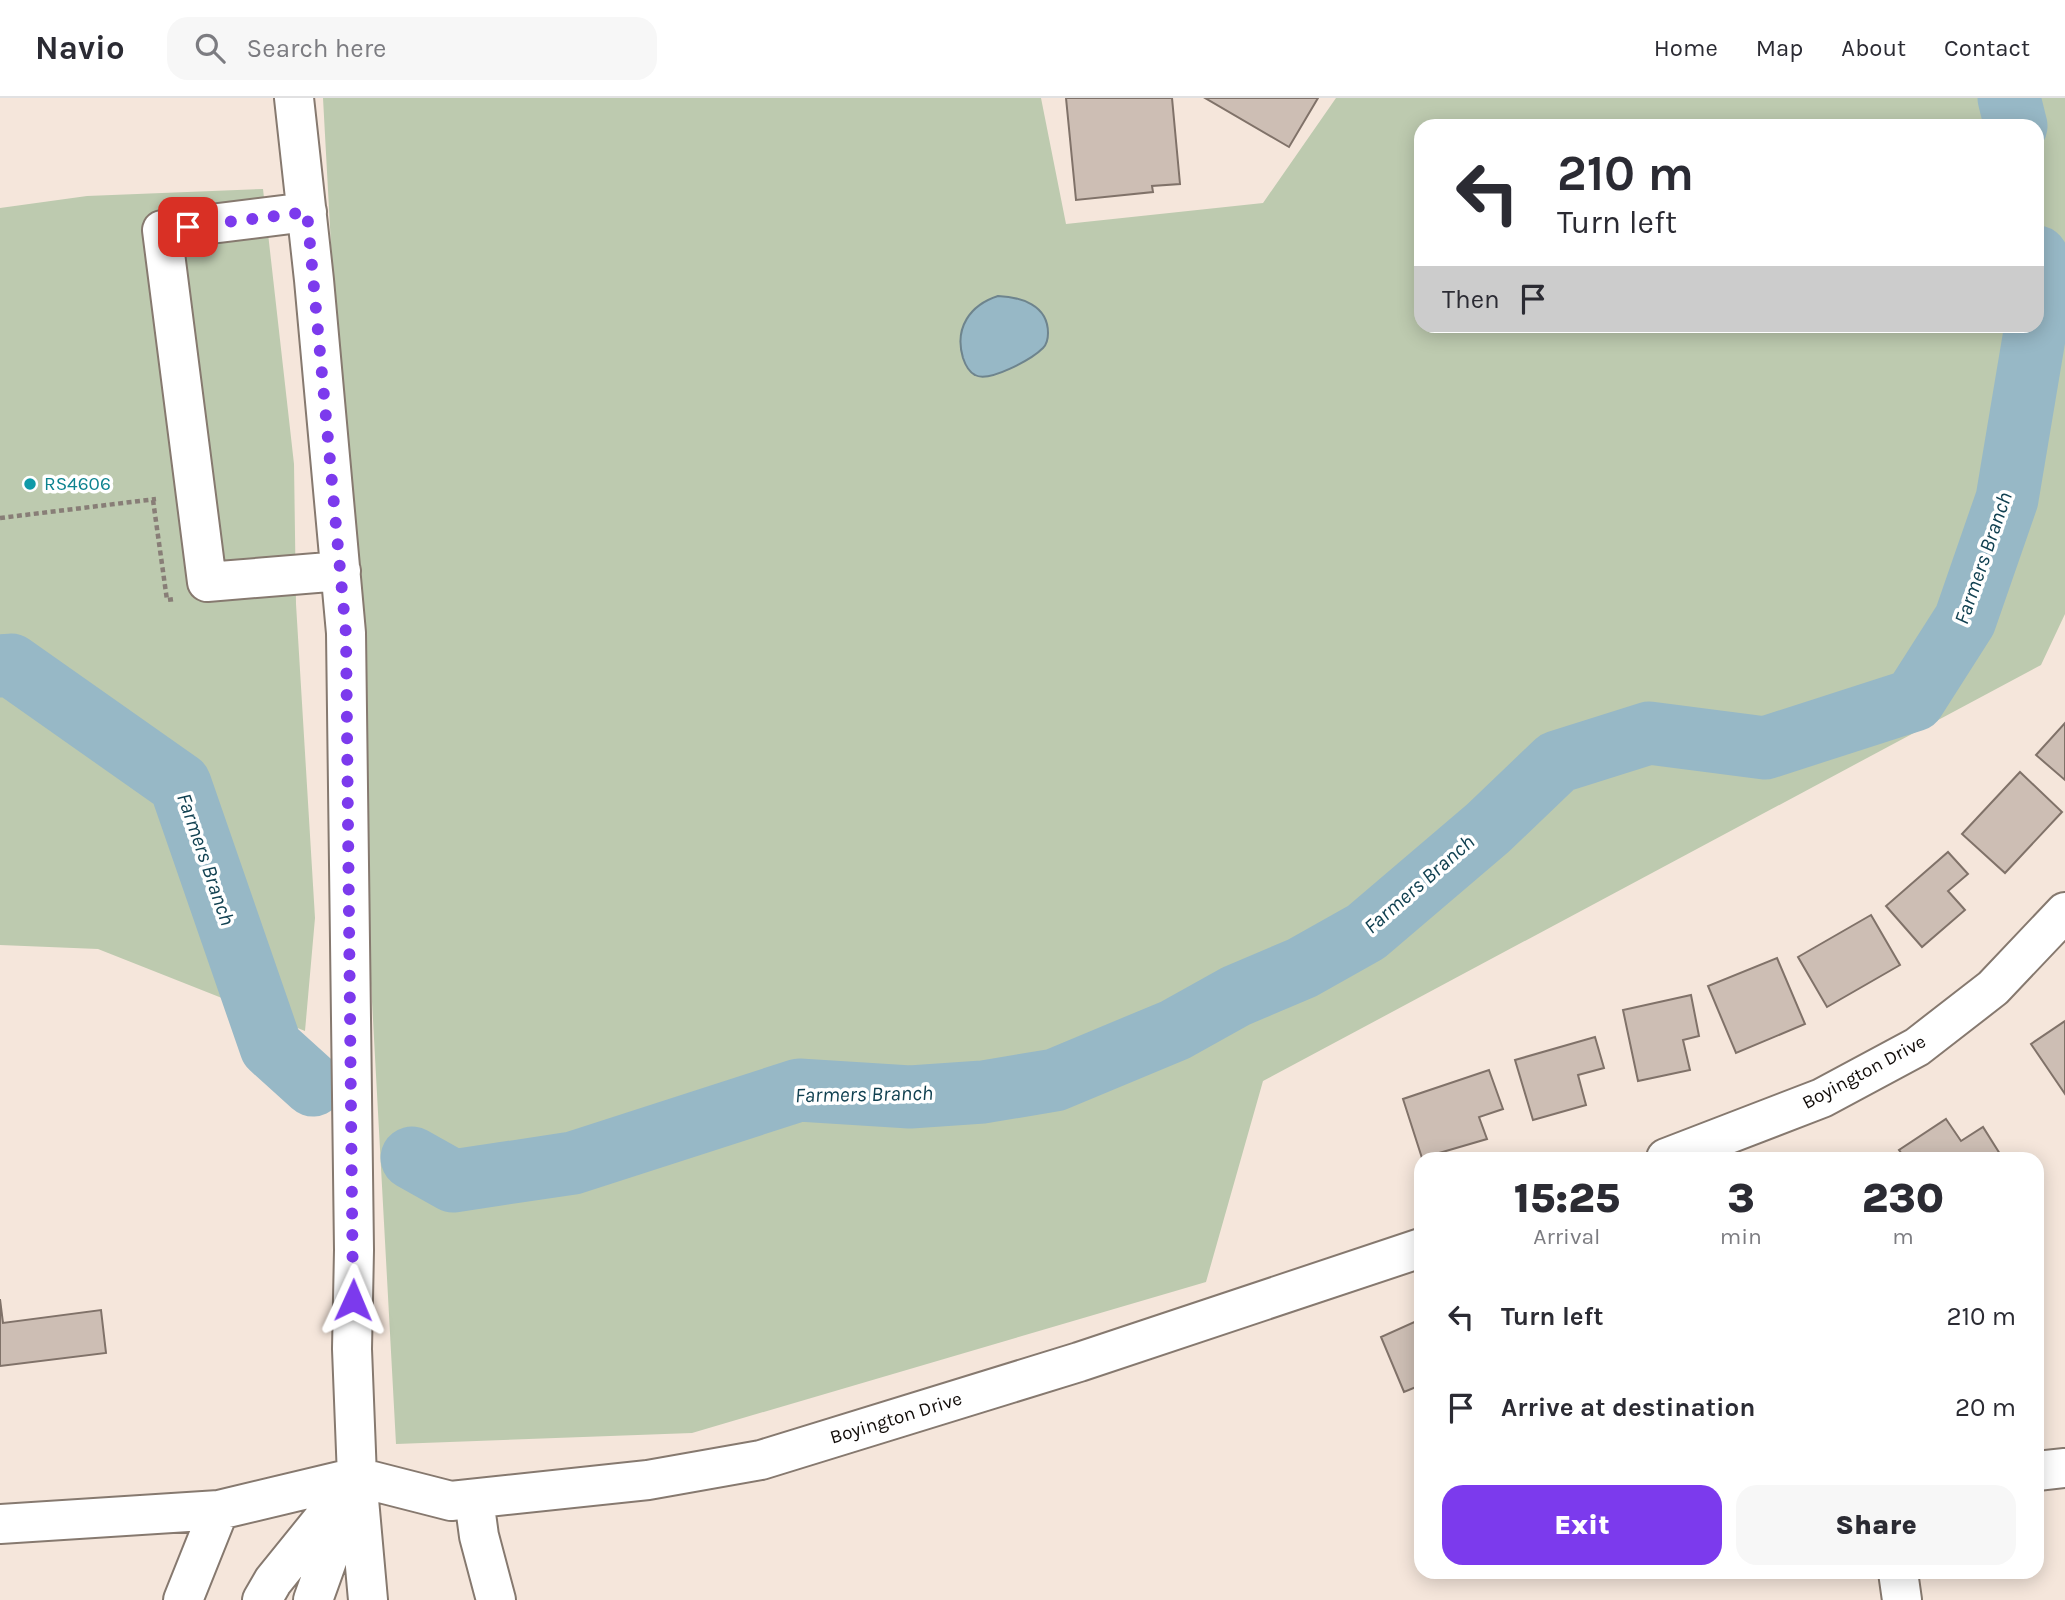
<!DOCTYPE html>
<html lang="en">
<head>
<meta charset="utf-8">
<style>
  body { margin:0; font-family:Karla,sans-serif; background:#f7f7f7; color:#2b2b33; height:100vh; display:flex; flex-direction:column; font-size:26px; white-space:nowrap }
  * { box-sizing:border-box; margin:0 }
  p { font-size:23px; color:#7c7c81 }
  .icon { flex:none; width:38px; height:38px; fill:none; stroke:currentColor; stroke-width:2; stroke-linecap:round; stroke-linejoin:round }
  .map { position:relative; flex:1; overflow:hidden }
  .side { position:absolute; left:1414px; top:1054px; width:630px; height:427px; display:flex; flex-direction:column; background:#fff; border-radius:21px; box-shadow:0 4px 18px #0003 }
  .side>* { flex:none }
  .hud { position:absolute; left:1414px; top:21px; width:630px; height:214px; border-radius:21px; box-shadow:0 4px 18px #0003; background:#fff; color:#2b2b33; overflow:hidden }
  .pin { position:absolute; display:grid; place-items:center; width:60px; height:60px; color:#fff; margin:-30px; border-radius:14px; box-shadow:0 4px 10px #0006 }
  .me { position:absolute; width:77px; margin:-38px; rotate:1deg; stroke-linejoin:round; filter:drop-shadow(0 0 5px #0008) }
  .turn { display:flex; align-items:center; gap:24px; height:147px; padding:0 28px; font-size:32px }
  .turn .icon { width:91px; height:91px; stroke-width:2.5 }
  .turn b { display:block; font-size:49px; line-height:60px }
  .then { display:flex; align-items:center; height:66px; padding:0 28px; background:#0003; gap:14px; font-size:26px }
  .eta { display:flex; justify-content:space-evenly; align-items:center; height:119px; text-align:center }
  .eta b { font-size:42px; font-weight:800; line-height:49px }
  .primary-button { display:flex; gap:14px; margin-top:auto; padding:14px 28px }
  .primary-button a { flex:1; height:80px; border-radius:21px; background:#7c3aed; color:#fff; font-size:28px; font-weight:800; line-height:80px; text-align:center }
  .primary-button a+a { background:#f7f7f7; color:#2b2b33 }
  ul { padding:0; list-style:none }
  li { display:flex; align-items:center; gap:21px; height:91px; padding:0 28px }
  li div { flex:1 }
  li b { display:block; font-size:26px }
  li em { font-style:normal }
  header { display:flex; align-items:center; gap:42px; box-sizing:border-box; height:98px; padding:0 35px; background:#fff; border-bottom:2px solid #e1e1e2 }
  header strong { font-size:33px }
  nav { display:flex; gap:38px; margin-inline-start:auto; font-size:24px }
  .search { width:490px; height:63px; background:#f7f7f7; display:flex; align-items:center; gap:18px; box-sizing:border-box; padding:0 24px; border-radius:21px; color:#7c7c81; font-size:26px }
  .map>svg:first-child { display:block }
</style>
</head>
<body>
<header>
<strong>Navio</strong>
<div class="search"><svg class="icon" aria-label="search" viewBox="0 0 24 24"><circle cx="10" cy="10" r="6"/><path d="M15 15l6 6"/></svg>Search here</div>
<nav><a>Home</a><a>Map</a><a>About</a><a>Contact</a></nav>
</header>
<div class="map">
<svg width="2065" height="1502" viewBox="0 0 2065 1502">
  <rect width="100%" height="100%" fill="#f5e6db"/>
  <!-- green -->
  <path fill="#bdcaaf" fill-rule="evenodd" d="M323,0H1041L1066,126L1263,105L1336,0H2065V516L2041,567L1263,983L1206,1184L692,1335L396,1346ZM1421,28H2037V228H1421Z
    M263,91L294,366L296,506L315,820L305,933L98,851L0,847V110L87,98Z"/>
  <!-- water -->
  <path fill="#97b8c6" stroke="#6e848d" stroke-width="2" d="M998,198C1021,199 1048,207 1048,235C1048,241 1047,246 1043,250C1032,261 989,285 975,277C969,274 965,266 963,260C954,230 970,207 998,198Z"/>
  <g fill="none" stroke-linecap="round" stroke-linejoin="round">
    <!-- river -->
    <path stroke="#97b8c6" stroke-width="63" d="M2009,0L2016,28
      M2037,159L2042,196L2037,221
      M0,568L11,567L180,686L271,949L313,987
      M412,1060L453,1083L573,1065L799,992L910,999L983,994L1055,982L1175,932L1236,898L1302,870L1366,834L1488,730L1557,664L1649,635L1765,650L1914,602L1965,522L2007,401L2036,228"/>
  </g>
  <!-- building -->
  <path fill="#cdbeb4" stroke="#807269" stroke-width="2" d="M1066,0H1172L1180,86L1152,88L1153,94L1076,102Z
    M1205,0H1318L1289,49Z
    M2065,625V682L2036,657Z
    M2020,674L2062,714L2005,775L1962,736Z
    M1948,754L1968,776L1948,793L1965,812L1922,849L1886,808Z
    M1871,817L1900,867L1827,909L1798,859Z
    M1777,860L1805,926L1736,955L1708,888Z
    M1691,897L1699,938L1683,942L1690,972L1638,983L1623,912Z
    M2065,923V996L2031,946Z
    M1595,939L1604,970L1578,977L1586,1007L1533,1022L1515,962Z
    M1489,972L1503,1011L1479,1019L1487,1041L1422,1060L1403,1001Z
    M1946,1021L1961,1043L1983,1029L2000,1056L1994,1060H1905L1899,1052Z
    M0,1201L3,1225L101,1212L106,1255L0,1268Z
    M1421,1221V1287L1404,1294L1381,1239Z"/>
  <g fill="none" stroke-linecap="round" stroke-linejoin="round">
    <defs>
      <path id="minor" d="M294,0L314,182L346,535L354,1152L352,1251L357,1379L368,1502
        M307,114L162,132L207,484L341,473
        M1666,1060L1822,1000L1917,949L1993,890L2065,814
        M2037,1373L2065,1370
        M474,1401L479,1438L496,1502
        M0,1426L219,1412L357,1379L451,1403L648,1382L761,1362L1079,1264L1421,1150
        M1898,1474L1902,1502
        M183,1502L219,1412
        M262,1502L273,1483L357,1379
        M313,1502L347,1407"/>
    </defs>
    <!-- minor casing -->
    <use href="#minor" stroke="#86796f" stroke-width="42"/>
    <!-- path -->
    <path stroke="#887e77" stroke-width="4.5" stroke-dasharray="5 3.5" stroke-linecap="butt" d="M153,402L167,502L174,501
      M0,420L156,401"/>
    <!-- minor -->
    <use href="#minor" stroke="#fff" stroke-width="38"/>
  </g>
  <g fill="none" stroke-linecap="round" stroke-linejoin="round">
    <!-- route -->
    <path stroke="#7c3aed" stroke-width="12" stroke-dasharray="0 21.6" d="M188,129L307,114L346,536L353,1202"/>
  </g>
  <!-- markers -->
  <circle fill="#0f9aa8" stroke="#fff" stroke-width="2.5" cx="30" cy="386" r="7"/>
  <g text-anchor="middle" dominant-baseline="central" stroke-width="7" stroke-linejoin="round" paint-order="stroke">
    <!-- culture labels -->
    <g font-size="19" fill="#0d838f" stroke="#fff" text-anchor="start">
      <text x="44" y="386">RS4606</text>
    </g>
    <!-- street labels -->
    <g font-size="19" fill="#100b08" stroke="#fff">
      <text transform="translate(1864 974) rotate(-28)">Boyington Drive</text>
      <text transform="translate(896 1320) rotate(-17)">Boyington Drive</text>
    </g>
    <!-- water labels -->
    <g font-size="21" font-style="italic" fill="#114151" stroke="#fff">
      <text transform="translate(1983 460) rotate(-71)">Farmers Branch</text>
      <text transform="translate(206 761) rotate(71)">Farmers Branch</text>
      <text transform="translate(1419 786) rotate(-41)">Farmers Branch</text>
      <text transform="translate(864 996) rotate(-1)">Farmers Branch</text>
    </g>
  </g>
</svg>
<div class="pin" style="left:188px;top:129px;background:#d93025"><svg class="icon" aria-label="arrive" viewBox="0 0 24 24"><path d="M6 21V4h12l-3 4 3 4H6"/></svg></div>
<svg class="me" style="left:353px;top:1202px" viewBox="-20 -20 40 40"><path d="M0-17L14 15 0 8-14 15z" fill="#7c3aed" stroke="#fff" stroke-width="4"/></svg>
<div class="hud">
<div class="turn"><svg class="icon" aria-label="left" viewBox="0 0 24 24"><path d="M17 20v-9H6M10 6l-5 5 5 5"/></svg><div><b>210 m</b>Turn left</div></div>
<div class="then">Then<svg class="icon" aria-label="arrive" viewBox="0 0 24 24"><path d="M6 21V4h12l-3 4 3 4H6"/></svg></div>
</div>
<section class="side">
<div class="eta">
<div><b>15:25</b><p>Arrival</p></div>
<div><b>3</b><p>min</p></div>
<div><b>230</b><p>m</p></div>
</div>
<ul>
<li><svg class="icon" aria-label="left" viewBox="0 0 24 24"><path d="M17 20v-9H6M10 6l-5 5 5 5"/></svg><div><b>Turn left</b></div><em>210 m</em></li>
<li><svg class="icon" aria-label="arrive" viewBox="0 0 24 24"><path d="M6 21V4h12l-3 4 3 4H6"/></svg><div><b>Arrive at destination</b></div><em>20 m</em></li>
</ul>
<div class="primary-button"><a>Exit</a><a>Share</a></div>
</section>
</div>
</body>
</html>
